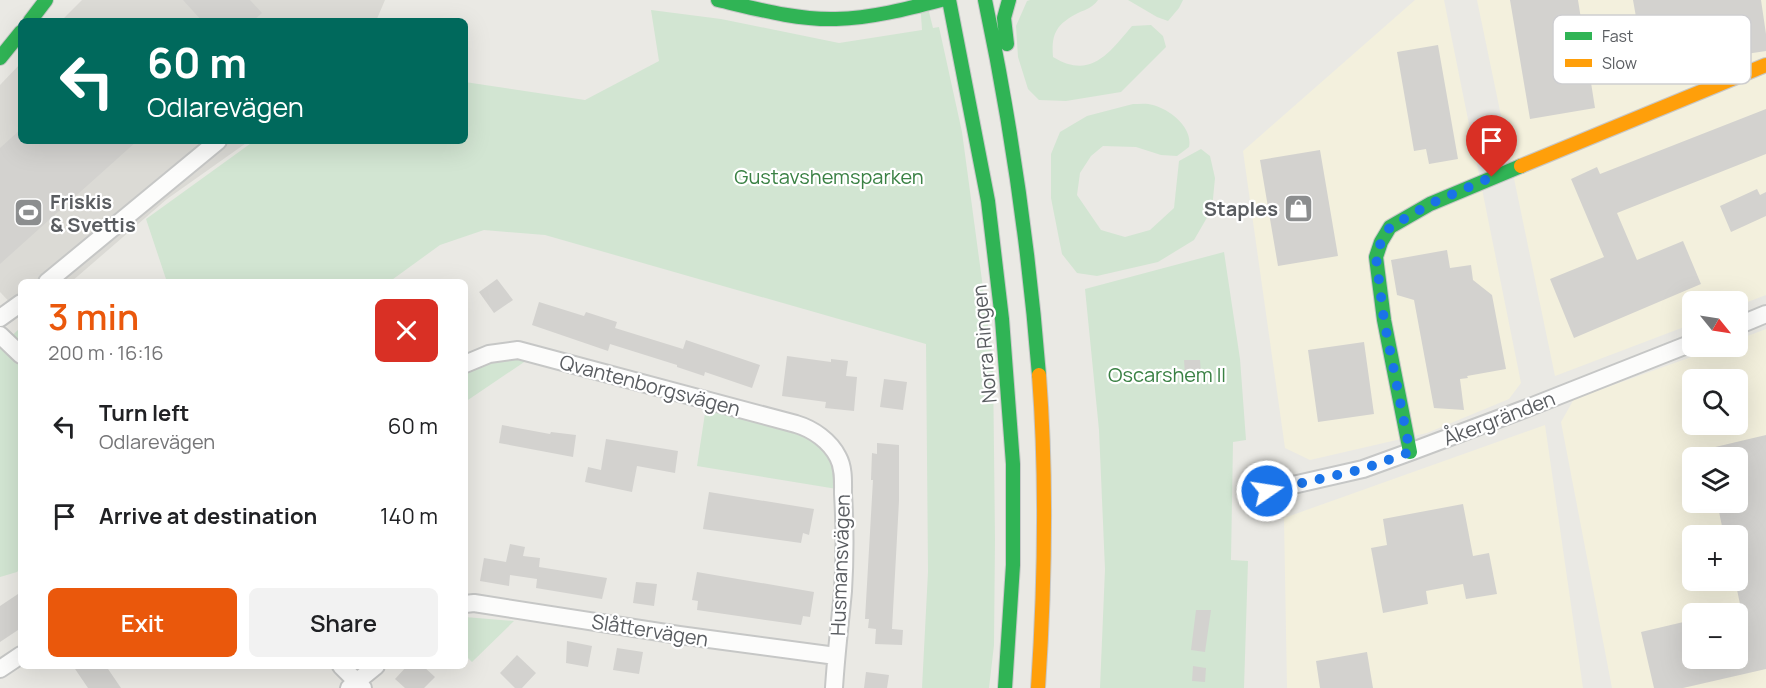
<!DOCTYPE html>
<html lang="en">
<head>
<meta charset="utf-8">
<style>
  body { margin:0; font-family:Manrope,sans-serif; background:#f2f2f2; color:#202124; height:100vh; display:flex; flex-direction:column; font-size:22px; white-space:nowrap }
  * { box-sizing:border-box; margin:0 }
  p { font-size:20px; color:#757577 }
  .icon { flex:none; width:33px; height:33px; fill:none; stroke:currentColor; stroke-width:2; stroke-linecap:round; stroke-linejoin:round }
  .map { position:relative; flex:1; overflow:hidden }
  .side { position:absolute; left:18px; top:279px; width:450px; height:390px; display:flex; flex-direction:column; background:#fff; border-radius:9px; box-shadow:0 6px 24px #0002 }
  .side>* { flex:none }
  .guide { position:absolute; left:18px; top:18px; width:450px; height:126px; border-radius:9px; box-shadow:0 6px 24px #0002; background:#00695c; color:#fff; overflow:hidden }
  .needle { width:39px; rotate:120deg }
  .tools { position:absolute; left:1682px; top:291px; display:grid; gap:12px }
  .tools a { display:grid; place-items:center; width:66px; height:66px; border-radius:9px; background:#fff; box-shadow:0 6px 24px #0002; font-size:30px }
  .pin { position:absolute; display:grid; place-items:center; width:51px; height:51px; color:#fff; margin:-62px -26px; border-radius:50% 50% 50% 0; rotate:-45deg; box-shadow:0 0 6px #0007 }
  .pin .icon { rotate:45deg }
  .me { position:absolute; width:66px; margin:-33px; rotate:77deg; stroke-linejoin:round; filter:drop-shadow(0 0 4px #0008) }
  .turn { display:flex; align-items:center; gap:21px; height:126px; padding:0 30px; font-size:27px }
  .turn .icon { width:78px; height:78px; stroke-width:2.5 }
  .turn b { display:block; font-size:42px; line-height:51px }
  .round { display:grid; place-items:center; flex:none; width:63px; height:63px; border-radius:9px; background:#f2f2f2 }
  .summary { display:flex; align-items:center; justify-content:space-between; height:102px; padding:0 30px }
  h1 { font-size:36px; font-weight:600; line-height:45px; color:#ea580c }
  .button { display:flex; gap:12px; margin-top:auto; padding:12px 30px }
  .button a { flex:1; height:69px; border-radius:9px; background:#ea580c; color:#fff; font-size:24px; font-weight:600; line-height:69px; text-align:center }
  .button a+a { background:#f2f2f2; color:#202124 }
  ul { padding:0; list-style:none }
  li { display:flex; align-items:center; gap:18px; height:90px; padding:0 30px }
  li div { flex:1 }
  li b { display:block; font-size:22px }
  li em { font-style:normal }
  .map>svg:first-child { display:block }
</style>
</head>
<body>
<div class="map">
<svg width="1766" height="688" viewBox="0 0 1766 688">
  <rect width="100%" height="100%" fill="#eae9e4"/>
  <!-- commercial -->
  <path fill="#f3f0dd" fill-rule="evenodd" d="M1415,0H1444L1521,383L1509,399L1427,433L1310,460L1285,448L1243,151Z
    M1477,0H1766V295L1737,306V302H1692V324L1555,376Z
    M1766,329V688H1612L1561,422L1574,399L1719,347L1737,346V340ZM1692,380H1737V424H1692ZM1692,458H1737V502H1692ZM1692,536H1737V580H1692ZM1692,614H1737V658H1692Z
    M1545,425L1583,688H1287L1284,518Z"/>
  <!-- industrial -->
  <path fill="#dbdad5" d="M82,0H385L376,21H61Z
    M21,63V141H249L167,199L71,282H21V314L0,292V85Z"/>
  <!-- green -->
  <path fill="#d2e5d2" d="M920,0H926L933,28L939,27L962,132L993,362L995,539L994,645L989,688H922L928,572L926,344L545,235L484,230L440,245L389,282H167L146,219L254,141H465V82L585,100L659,61L651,10L721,19L839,43L922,30Z
    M1030,0H1098C1092,8 1087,9 1078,13C1057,24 1051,33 1053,57C1091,80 1109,53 1132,26L1151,25L1163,36L1166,47L1121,92L1066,101L1039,100L1028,89L1018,57L1016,26L1027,1Z
    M1128,0H1183L1179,8L1168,21L1157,17Z
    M1133,104C1139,104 1147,103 1153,105C1171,110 1193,128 1189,147L1177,156L1161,155L1136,147L1103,146L1091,156L1080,173L1077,195L1101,230L1125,237L1150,230L1174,208L1179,161L1201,149L1210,156L1215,178L1212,209L1194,240L1158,262L1097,276L1077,273L1062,254L1051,198V154L1060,132L1087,116Z
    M1224,252L1240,359L1246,440L1233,442L1231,560L1248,561L1244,688H1100L1105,569L1099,430L1085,289Z
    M21,327V568L17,572L0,577V347Z
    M536,354L465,402V364Z
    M707,400L824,439L843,490L697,466Z
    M465,617L514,621L472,662L465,655Z"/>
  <!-- building -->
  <path fill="#d3d2cf" d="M183,0H250L262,13L253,21H202Z
    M1510,0H1578L1595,108L1530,119Z
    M1633,0H1761L1766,34V51L1706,60L1702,34L1641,45Z
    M1438,45L1458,159L1429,164L1426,149L1414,151L1397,52Z
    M1766,109V154L1617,213L1637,260L1683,241L1701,284L1574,338L1550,279L1604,257L1571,179L1597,167L1600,174Z
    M21,129V141H137L0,264V148Z
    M1320,150L1338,256L1278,266L1260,160Z
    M1757,189L1760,195L1766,192V216L1731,232L1720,206Z
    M1447,250L1450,268L1471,265L1473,280L1492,295L1506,369L1467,376L1468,378L1460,379L1464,410L1434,408L1414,300L1397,295L1391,260Z
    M497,279L513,300L494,313L479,292Z
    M539,302L584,316L586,312L617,322L615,328L683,349L686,340L760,365L752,388L705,372L704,376L677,367V365L610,344L608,351L532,325Z
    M1364,342L1374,414L1318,422L1308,350Z
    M787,356L831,362V359L848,361L846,376L857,377L854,411L825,408L826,402L782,396Z
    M1184,360H1200L1201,374L1185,375Z
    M884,379L907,382L903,410L880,407Z
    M502,425L550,434L551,432L576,435L573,457L499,443Z
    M1766,435V669L1683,688H1654L1641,632L1692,620V658H1737V610L1741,609L1735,580H1737V536H1724L1717,502H1737V458H1695L1694,452Z
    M606,439L678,451L675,473L637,466L632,492L585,482L588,467L601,470Z
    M877,443L899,445V501L892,629L903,630L902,645L875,644L876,629L868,628L869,619H865L873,480H871L872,453L877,454Z
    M709,492L814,509L809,535L803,533L801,543L703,529Z
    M1463,504L1473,556L1489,553L1497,594L1466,599L1463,584L1426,591L1428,604L1383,613L1371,548L1387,545L1383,519Z
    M510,544L525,547L523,556L540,558L539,567L607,578L602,599L536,588L537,579L510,575L509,586L480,581L484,558L506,562Z
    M697,572L814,592L810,617L803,616L801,625L697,610L698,601L692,600Z
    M636,582L657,584L654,606L633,603Z
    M21,592V628L0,642V606Z
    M1196,610H1211L1205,652L1191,650Z
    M567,641L592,646L588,667L566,663Z
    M617,648L643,652L639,674L613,670Z
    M1367,652L1373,688H1320L1316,661Z
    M517,655L536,673L522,688H515L500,673Z
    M73,666H106L121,688H88Z
    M407,666H423L435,677L424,688H405L395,679Z
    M1193,666L1206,668L1205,682L1192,681Z
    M866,672L889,675L887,688H864Z"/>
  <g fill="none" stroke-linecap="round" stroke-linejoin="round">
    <defs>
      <path id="street" d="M47,282L218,141
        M0,318L21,303
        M1737,326L1766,314
        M0,335L21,355
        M465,364L489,354L518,350L796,424C813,429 830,441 838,457C844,468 843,482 843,494C845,526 845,559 843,591C840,623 836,655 834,688
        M1267,491L1363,469L1410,452L1530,407L1692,343
        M465,604L474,603L679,635L836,656
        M341,666L363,688
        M0,669L21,655
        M349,688L376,666"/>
      <path id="fast" d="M718,0C757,9 796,20 836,19C872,18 907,9 941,0
        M949,0L988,201L1002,319L1013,464V565L1005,688
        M985,0C1011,123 1029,249 1039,375
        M30,21L46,0
        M1007,44L1004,18L1009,0
        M0,58L21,32
        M1410,452L1384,320L1376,257L1381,242L1390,227L1430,204L1521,166"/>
      <path id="slow" d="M1521,166L1766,65
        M1038,688C1045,583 1047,480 1039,375"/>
    </defs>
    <!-- street casing -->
    <use href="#street" stroke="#c6c7c6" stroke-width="20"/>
    <!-- fast casing -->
    <use href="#fast" stroke="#c7c7c7" stroke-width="16"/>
    <!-- slow casing -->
    <use href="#slow" stroke="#c7c7c7" stroke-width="16"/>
    <!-- street -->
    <use href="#street" stroke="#fcfcfb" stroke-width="16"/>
    <!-- fast -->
    <use href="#fast" stroke="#30b455" stroke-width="14"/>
    <!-- slow -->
    <use href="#slow" stroke="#ff9f0a" stroke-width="14"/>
  </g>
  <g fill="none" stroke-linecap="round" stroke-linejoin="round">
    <!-- route -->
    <path stroke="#1a73e8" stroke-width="10" stroke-dasharray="0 18" d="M1267,491L1363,469L1410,452L1384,320L1376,257L1381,242L1390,227L1430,204L1492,177"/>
  </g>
  <!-- icons -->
  <defs>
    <symbol id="shop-square" viewBox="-11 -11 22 22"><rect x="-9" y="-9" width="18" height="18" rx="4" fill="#8c8e8f" stroke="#fff"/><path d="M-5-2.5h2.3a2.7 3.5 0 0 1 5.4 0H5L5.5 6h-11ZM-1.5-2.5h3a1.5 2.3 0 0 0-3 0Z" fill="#fff"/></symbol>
    <symbol id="stadium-square" viewBox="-11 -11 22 22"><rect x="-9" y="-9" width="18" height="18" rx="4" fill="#8c8e8f" stroke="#fff"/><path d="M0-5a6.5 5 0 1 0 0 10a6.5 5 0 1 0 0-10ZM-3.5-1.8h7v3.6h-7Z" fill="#fff"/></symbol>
  </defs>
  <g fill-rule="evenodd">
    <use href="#shop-square" x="1282" y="192" width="33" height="33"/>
    <use href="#stadium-square" x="12" y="196" width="33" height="33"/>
  </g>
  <g text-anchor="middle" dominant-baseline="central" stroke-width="4.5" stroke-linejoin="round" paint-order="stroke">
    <!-- park labels -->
    <g font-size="20" fill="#3a8144" stroke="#fff">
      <text x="829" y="176">Gustavshemsparken</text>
      <text x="1167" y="374">Oscarshem II</text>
    </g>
    <!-- poi labels -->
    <g font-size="20" font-weight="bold" fill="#5a5d61" stroke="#fff" text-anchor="start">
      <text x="50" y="201">Friskis<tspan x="50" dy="23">&amp; Svettis</tspan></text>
      <text x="1278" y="208" text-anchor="end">Staples</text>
    </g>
    <!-- street labels -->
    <g font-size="20" fill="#5a5d61" stroke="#fff">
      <text transform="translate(984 344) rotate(-95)">Norra Ringen</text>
      <text transform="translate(650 385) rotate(15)">Qvantenborgsvägen</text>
      <text transform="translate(1499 418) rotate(-21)">Åkergränden</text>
      <text transform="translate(840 565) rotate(-88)">Husmansvägen</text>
      <text transform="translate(650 630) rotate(9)">Slåttervägen</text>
    </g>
  </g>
  <!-- legend -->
  <rect x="1553" y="15" width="198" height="69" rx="9" fill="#fff" stroke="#ceced0" stroke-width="1.5"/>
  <rect x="1565" y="32" width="27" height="8" fill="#30b455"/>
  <rect x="1565" y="59" width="27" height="8" fill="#ff9f0a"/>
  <g font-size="16" fill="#5a5d61">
    <text x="1602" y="42">Fast</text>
    <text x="1602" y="69">Slow</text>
  </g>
</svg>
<div class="tools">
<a><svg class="needle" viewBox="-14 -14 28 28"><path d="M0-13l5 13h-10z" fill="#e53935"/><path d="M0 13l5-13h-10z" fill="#757577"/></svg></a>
<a><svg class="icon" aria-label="search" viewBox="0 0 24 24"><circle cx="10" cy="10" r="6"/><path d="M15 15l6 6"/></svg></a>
<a><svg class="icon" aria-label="layers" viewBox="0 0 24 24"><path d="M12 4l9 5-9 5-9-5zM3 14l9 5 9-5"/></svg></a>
<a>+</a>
<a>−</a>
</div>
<div class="pin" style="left:1492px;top:177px;background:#d93025"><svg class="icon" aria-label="arrive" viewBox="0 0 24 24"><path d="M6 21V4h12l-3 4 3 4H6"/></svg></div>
<svg class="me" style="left:1267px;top:491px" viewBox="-20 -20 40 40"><circle r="17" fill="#1a73e8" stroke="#fff" stroke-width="3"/><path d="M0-11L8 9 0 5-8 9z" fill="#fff"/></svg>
<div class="guide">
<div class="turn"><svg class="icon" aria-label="left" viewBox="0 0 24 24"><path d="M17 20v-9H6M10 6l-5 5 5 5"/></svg><div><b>60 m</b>Odlarevägen</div></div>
</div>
<section class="side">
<div class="summary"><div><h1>3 min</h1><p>200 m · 16:16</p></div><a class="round" style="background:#d93025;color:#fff"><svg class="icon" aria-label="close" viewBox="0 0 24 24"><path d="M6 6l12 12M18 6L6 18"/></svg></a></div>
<ul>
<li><svg class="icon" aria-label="left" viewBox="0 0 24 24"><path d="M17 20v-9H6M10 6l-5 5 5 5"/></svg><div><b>Turn left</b><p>Odlarevägen</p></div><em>60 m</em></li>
<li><svg class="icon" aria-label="arrive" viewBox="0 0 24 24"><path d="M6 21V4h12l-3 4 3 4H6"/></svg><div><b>Arrive at destination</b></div><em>140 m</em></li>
</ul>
<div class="button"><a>Exit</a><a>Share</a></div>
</section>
</div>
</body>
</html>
